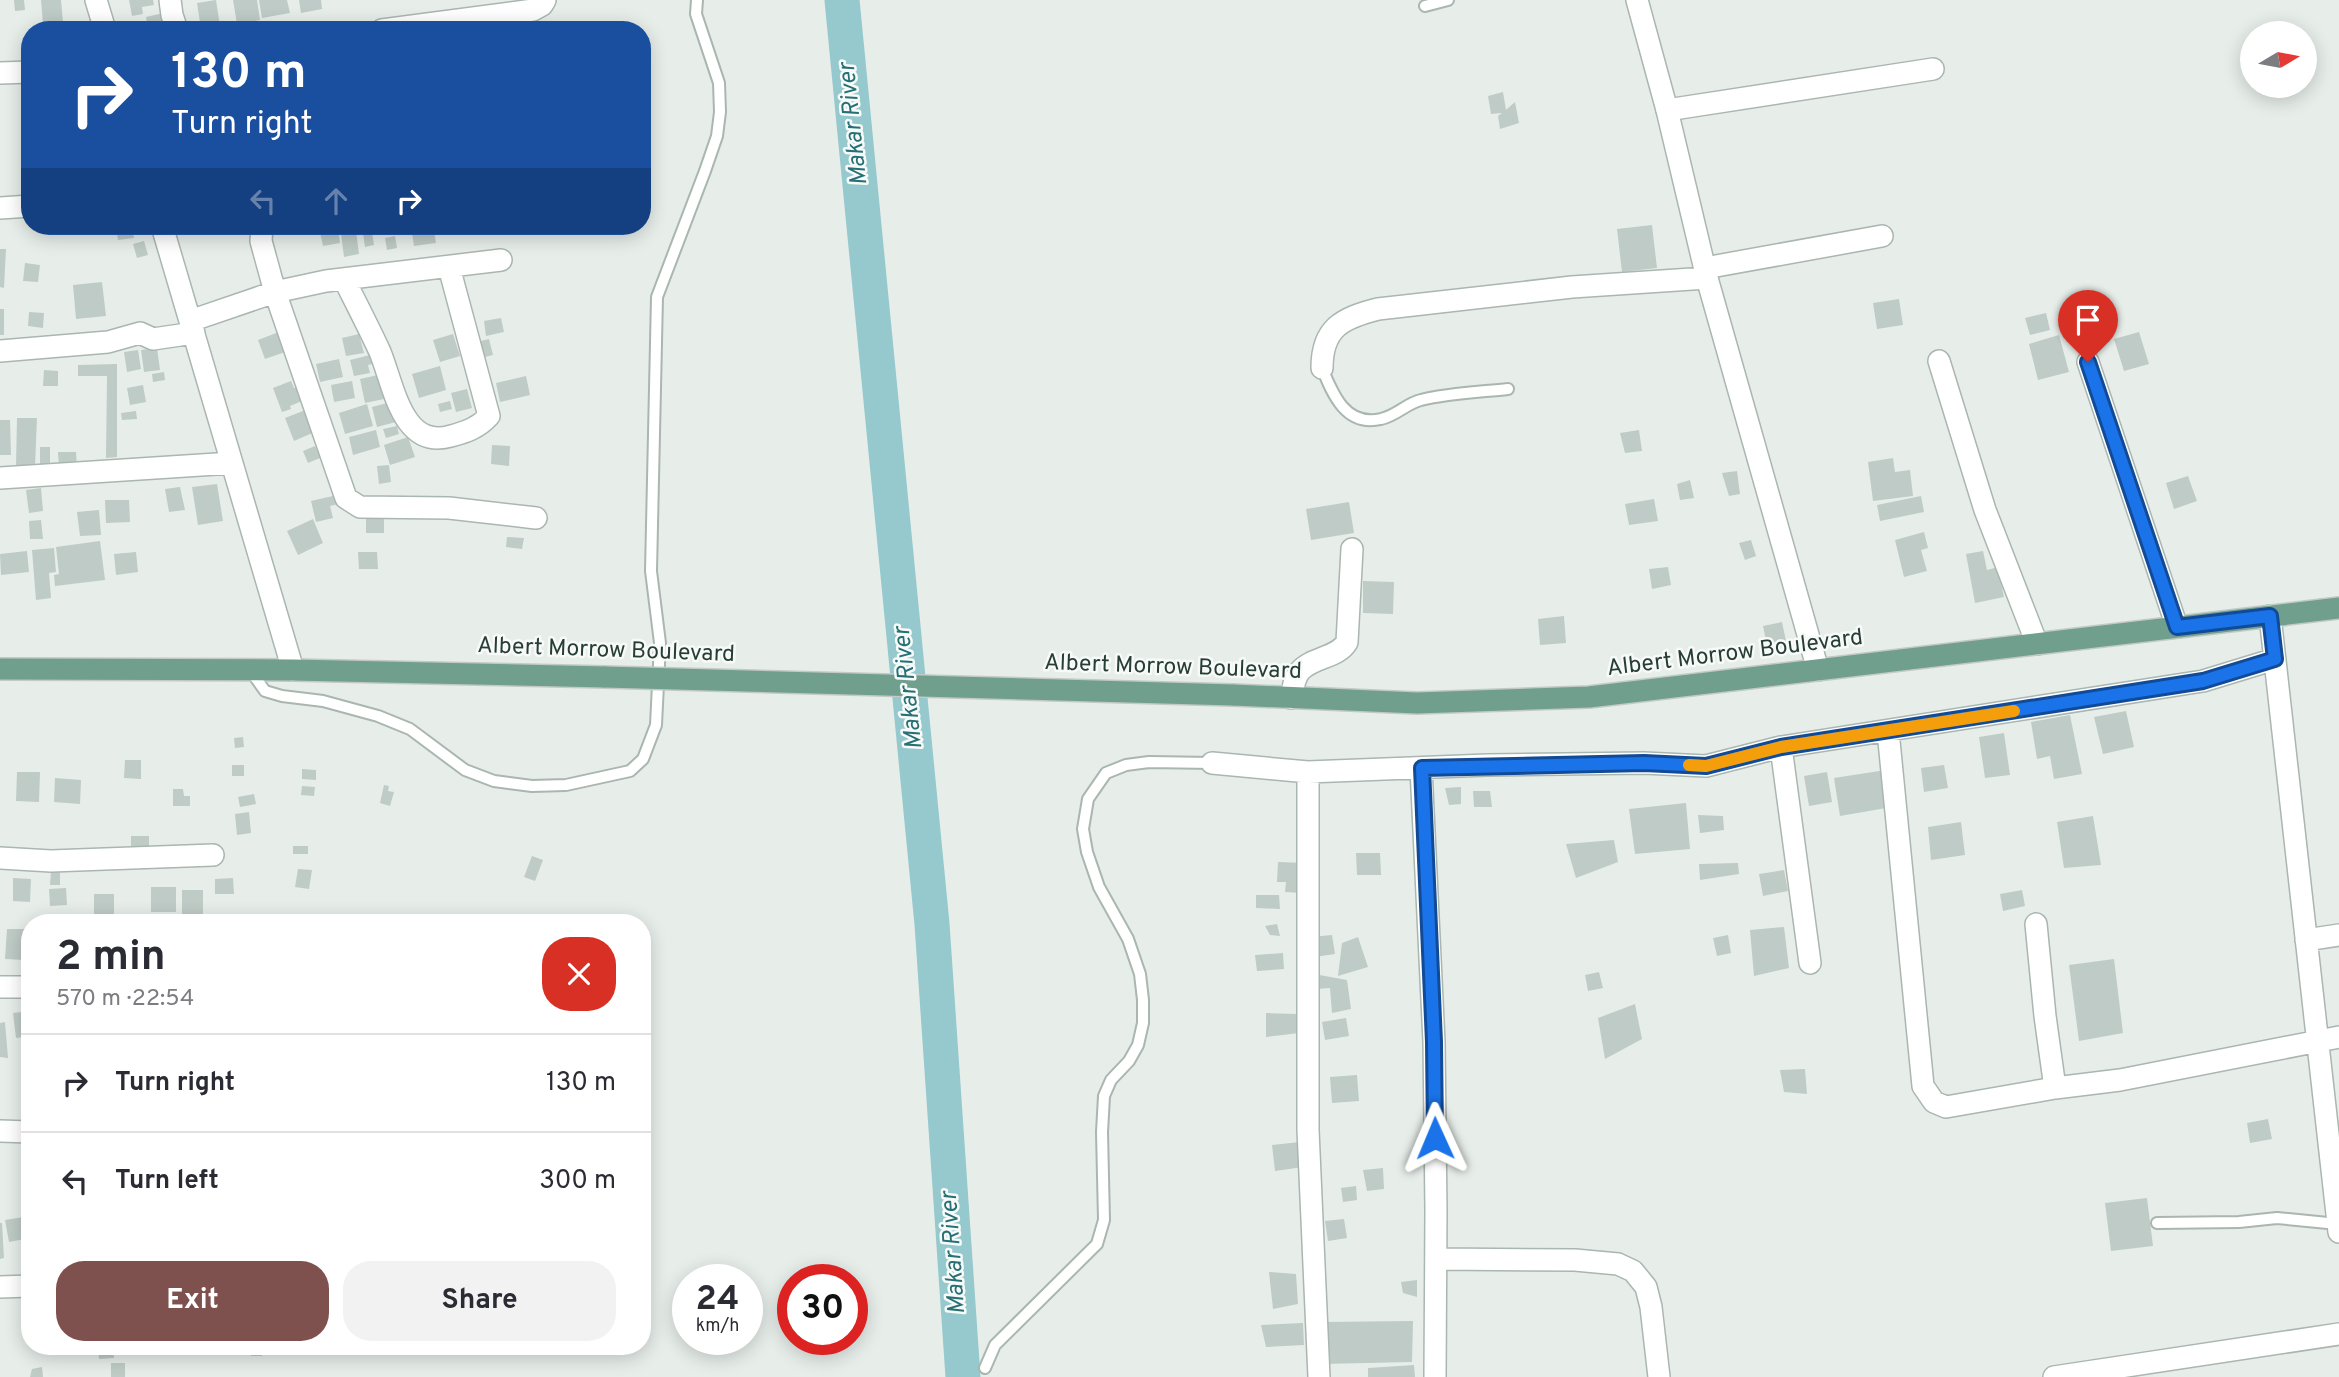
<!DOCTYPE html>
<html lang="en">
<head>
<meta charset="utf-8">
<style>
  body { margin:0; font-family:Overpass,sans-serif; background:#f2f2f3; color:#2b2b33; height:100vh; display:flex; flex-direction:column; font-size:26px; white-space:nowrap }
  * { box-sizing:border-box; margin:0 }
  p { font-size:23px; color:#7c7c81 }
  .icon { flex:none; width:38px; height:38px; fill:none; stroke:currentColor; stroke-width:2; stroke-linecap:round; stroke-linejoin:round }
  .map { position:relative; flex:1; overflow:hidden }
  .side { position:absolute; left:21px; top:914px; width:630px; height:441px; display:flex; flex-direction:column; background:#fff; border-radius:28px; box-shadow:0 4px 18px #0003 }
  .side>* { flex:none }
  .top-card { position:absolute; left:21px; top:21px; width:630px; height:214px; border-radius:28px; box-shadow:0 4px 18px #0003; background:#1a4fa0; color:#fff; overflow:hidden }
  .needle { width:46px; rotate:80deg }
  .buttons { position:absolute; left:2240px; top:21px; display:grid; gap:14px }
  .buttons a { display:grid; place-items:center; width:77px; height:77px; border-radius:50%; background:#fff; box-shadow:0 4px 18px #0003; font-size:35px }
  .speed { position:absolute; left:672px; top:1264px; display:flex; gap:14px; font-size:35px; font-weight:700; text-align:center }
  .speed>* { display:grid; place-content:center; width:91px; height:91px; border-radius:50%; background:#fff; box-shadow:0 4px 18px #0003; line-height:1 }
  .speed small { font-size:18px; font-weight:400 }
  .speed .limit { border:10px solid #d22; background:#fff; color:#111 }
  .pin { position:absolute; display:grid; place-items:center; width:60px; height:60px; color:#fff; margin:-72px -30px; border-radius:50% 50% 50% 0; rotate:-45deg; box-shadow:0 0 7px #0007 }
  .pin .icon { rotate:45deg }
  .me { position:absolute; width:77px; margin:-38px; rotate:359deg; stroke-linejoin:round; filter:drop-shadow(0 0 5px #0008) }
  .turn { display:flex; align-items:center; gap:24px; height:147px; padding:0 35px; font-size:32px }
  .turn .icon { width:91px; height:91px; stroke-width:2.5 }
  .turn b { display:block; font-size:49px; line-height:60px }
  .lanes { display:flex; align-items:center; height:66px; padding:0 35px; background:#0003; justify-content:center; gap:35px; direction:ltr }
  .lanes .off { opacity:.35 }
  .round { display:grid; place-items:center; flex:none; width:74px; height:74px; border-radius:28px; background:#f2f2f3 }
  .summary { display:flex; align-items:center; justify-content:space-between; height:119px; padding:0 35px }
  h1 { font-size:42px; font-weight:700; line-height:52px }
  .cta { display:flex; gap:14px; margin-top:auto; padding:14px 35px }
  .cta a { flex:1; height:80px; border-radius:28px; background:#7f514e; color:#fff; font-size:28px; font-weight:700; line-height:80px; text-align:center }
  .cta a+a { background:#f2f2f3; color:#2b2b33 }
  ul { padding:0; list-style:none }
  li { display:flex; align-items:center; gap:21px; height:98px; padding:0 35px; border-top:2px solid #e1e1e2 }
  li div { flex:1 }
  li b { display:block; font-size:26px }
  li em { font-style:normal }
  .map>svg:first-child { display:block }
</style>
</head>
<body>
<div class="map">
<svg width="2339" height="1377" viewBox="0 0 2339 1377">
  <rect width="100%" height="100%" fill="#e7eeea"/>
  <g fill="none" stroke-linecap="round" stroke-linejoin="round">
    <!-- river -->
    <path stroke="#95c9cd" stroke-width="35" d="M842,0L932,924L963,1377"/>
  </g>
  <!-- building -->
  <path fill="#bfcbc6" d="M14,0H24L25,10L15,11Z
    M41,0H61L63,22L43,24Z
    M129,0H153L154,5L142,7L143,14L132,16Z
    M216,0L220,26L201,29L197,3Z
    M233,0H257L260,20L237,24Z
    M259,0H287L290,13L262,18Z
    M299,0H321L322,9L301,13Z
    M168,12L171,30H148L146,17Z
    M507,21L508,30H487L486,26Z
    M530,21L531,26L544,24L545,30H513L512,24Z
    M81,23L82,30H63L62,26Z
    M1503,92L1506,110L1515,102L1519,123L1500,129L1498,116L1502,113L1491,114L1488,96Z
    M1652,225L1657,268L1622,272L1617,229Z
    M116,226H132L134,238L118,240Z
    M362,226H371L374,245L365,247Z
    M411,226H433L436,243L414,246Z
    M338,229L340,243L323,246L320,232Z
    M356,231L359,254L344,257L341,233Z
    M395,236L397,248L387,250L385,238Z
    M144,241L148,255L137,258L133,244Z
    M0,249H6L4,288L0,287Z
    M25,263L40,265L38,282L23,281Z
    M102,282L106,316L76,319L73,285Z
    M1899,299L1903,325L1877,329L1873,303Z
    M0,309H4V335H0Z
    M29,312L44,313L43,328L28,326Z
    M2046,313L2050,330L2030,335L2025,318Z
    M501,318L504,332L486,336L484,321Z
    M284,330L285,352L265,359L258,340Z
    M2139,332L2149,364L2124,371L2114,339Z
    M359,334L364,353L346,356L342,338Z
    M453,334L460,356L440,362L433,340Z
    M2059,335L2069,372L2038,380L2029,344Z
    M489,339L493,355L481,358L477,342Z
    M157,348L160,370L144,372L141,350Z
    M138,350L141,369L127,372L124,352Z
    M374,354L376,363L368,365L370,373L354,376L350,360Z
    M339,359L343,377L320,382L316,364Z
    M117,364V457L106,458L107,376H78V365Z
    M440,366L446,390L419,398L412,374Z
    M44,370L58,371V386H43Z
    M164,372L165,380L153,382L152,374Z
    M378,375L384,399L365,403L360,379Z
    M526,376L530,395L500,402L496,383Z
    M291,381L294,388L302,385L307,399L290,406L291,409L282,412L273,388Z
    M352,381L355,398L334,402L331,385Z
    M143,385L146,402L130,405L127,388Z
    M467,389L472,408L456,412L451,393Z
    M450,401L452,409L440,412L438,404Z
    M391,402L396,422L377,427L372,407Z
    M367,404L373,426L345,434L339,413Z
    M308,409L317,431L294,441L285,418Z
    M136,411L137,419L122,420L121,413Z
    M17,418H37L35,467L16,466Z
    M0,420H10L11,455H0Z
    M397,426L399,434L386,438L383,429Z
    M376,430L380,447L353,455L349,437Z
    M1639,430L1642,451L1625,453L1620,433Z
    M408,437L415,457L390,465L384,445Z
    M492,445L510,446L509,466L491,464Z
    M315,446L320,458L308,463L303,451Z
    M40,447H50V465H40Z
    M58,452H76L77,467L59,468Z
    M1893,458L1895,472L1910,470L1913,496L1873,501L1868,462Z
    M389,465L391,482L379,484L377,466Z
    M1737,471L1740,494L1729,496L1722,473Z
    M2188,476L2197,501L2174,509L2166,483Z
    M1690,480L1694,498L1680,500L1677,484Z
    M217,484L223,521L198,525L192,487Z
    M180,487L185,510L169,512L165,489Z
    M41,488L43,511L29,513L26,490Z
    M337,495L339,504L330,506L333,518L316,522L311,501Z
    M1921,496L1924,512L1880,521L1877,505Z
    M1654,499L1658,521L1629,525L1625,504Z
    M105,500H129L130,522L106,523Z
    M1349,502L1354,533L1311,540L1306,509Z
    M99,510L101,535L80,536L77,512Z
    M366,518H384V533H366Z
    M313,519L323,543L298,555L287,531Z
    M41,520L43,539H30L29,521Z
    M1924,532L1928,548L1921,550L1927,571L1904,577L1895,540Z
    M507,537L524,538L522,549L506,547Z
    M1751,540L1756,556L1745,560L1739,543Z
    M100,541L105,580L55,586L54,575L59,574L56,547Z
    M54,548L56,572L49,573L51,598L36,600L32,550Z
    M27,551L29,572L1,575L0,554Z
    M1983,551L1987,570L1998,567L2004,597L1975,603L1966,554Z
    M136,552L138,572L116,575L114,554Z
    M358,552H377L378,569H359Z
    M1668,567L1671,585L1652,589L1649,569Z
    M1363,581L1394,582L1393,614L1363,613Z
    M1564,616L1566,643L1540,645L1538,619Z
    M1782,622L1787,646L1768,650L1763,626Z
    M2126,711L2134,747L2103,754L2094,717Z
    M2070,715L2082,774L2054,779L2050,756L2037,759L2031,722Z
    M2004,733L2010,775L1985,778L1979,737Z
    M243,737L244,747L235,748L234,738Z
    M125,760H141V779L124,778Z
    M232,765H244V776H232Z
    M1944,765L1948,788L1924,792L1921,768Z
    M302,769L316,770V780L302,779Z
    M1886,770L1892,807L1840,816L1834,778Z
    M17,772H40L39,802L16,801Z
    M1827,772L1832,802L1809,806L1804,776Z
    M55,778L81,780L80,804L54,802Z
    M384,785L389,786L388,791L394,792L390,806L380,803Z
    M302,786L315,787L314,796L301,795Z
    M1461,787V804L1449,805L1445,788Z
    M173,789H183L184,796H190V806H173Z
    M1473,791H1490L1492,807H1474Z
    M254,794L256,804L240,807L238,797Z
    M1686,803L1690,849L1635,854L1629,809Z
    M249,812L251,833L237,835L235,814Z
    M1698,815L1723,816L1724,830L1700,833Z
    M2093,816L2101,865L2064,868L2057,822Z
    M1961,822L1965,855L1931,860L1928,827Z
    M131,836H149V850H131Z
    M1614,840L1618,862L1576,878L1566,844Z
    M293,846H308V854H293Z
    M1356,853H1380L1381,875H1357Z
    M532,856L543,860L535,881L524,877Z
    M1278,862L1305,863L1303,893L1285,892L1286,882H1277Z
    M1738,863L1739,874L1700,880L1699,864Z
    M298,869L312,870L309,889L295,887Z
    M1784,870L1788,891L1763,896L1759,874Z
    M51,871L60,872V885H50Z
    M13,878L31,879L30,902L13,901Z
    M233,878L234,894H215V879Z
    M151,887H176V912H151Z
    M66,888L67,905L50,906L49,889Z
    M182,890H203V922H182Z
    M2022,890L2025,906L2003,911L2000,894Z
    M94,894H114V917H94Z
    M1256,895H1279L1280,909L1256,908Z
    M1277,924L1280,936L1270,935L1265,926Z
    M1784,927L1789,968L1754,976L1750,930Z
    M7,929H25L24,960L5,959Z
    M1332,935L1335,954L1314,957L1311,937Z
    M1728,935L1731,953L1717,956L1713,938Z
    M1358,937L1368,967L1338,976L1342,943Z
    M1283,953L1284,969L1257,971L1255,955Z
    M2114,959L2123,1033L2079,1041L2069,965Z
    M1599,972L1603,988L1588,991L1585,975Z
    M1314,974L1347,980L1351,1009L1332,1013L1330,988L1317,989Z
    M1635,1004L1642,1039L1605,1059L1598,1018Z
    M30,1011V1036L16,1038L13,1013Z
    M1266,1013L1297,1014L1299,1033L1266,1037Z
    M1346,1018L1349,1036L1325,1040L1322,1022Z
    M5,1022L8,1058L0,1057V1023Z
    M1805,1069L1807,1094L1784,1092L1780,1070Z
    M1357,1075L1359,1101L1332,1103L1330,1077Z
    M2268,1119L2272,1139L2250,1143L2247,1123Z
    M1300,1142L1303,1167L1275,1171L1272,1145Z
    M1383,1168L1384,1189L1367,1191L1363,1170Z
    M1356,1186L1357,1200L1343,1202L1341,1188Z
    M2147,1198L2153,1246L2111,1251L2105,1203Z
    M30,1216V1238L9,1242L5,1220Z
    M1344,1219L1347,1238L1328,1241L1325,1221Z
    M0,1223H2L4,1258L0,1259Z
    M1269,1272L1296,1274L1298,1304L1273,1309Z
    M1417,1280V1297L1403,1293L1401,1282Z
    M1413,1321L1412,1362L1323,1364L1321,1322Z
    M1303,1323L1304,1345L1266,1347L1261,1325Z
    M98,1346H113L114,1358L99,1359Z
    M251,1346H262V1356H251Z
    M111,1363H125V1377H111Z
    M1414,1365L1415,1377H1368V1368Z
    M42,1367L43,1377H30L32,1369Z"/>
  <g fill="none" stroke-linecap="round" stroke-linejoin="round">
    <defs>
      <path id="service" d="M1425,6L1448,0
        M1322,368C1333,395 1346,427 1381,419C1396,416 1407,403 1421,400C1449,393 1479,392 1508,389
        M250,670L265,691L282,696L323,701L378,716L410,729L465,770L494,781L532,786L566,785L630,771L643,759L656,725L660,643L651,571L657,297L705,171L717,136L720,112L719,83L696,14L697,0
        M2157,1223L2239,1222L2277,1218L2338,1224
        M985,1368L995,1345L1097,1244L1104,1220L1102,1132L1104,1096L1111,1080L1129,1061L1138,1045L1143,1023V1000L1140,974L1128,939L1099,887L1087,852L1083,829L1088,799L1106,773L1126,765L1149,762L1212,763"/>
      <path id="minor" d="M96,0L105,30
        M170,0L172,15L177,30
        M382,30L533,10L542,5L545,0
        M0,73L30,72
        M1667,110L1933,69
        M0,208L30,206
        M162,226L293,670
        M262,226L261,241L275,292L346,498L360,507L449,508L536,518
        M1705,268L1882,236
        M344,279C356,303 369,328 380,352C394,386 402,450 451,436C466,432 478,428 489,416L449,267
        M190,321L275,292L326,281L501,260
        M0,351L108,342L140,333L153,339L194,333
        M1939,361L1985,510L2037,644
        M2088,362L2177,627
        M1322,368C1322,328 1342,318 1378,309L1572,287L1707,278
        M0,478L232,463
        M2270,616L2339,1232
        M1291,698C1293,689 1294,678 1300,671C1312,657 1338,658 1347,642L1352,549
        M1888,731L1923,1086L1934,1102L1946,1107L2055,1088
        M1781,747L1810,963
        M1212,763L1308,772L1487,765L1644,763L1706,766L1781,747L2203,681L2275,659
        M1421,768L1434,1042L1436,1211L1435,1377
        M1308,772V1130L1319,1377
        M0,858L51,861L213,855
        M2036,924L2045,1016L2055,1088L2120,1080L2339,1037
        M2306,940L2339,935
        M0,987H30
        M0,1131L30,1132
        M1436,1259L1575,1260L1618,1264L1633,1271L1646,1287L1651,1307L1659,1377
        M0,1287L30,1286
        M2054,1377L2339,1334"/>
      <path id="tertiary" d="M1637,0L1667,110L1707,278L1818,670"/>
      <path id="primary" d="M0,669L293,670L605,677
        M1233,695L1417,703L1589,697L2339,608"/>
    </defs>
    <!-- service casing -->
    <use href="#service" stroke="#aab6b0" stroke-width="14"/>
    <!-- minor casing -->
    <use href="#minor" stroke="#aab6b0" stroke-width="24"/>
    <!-- tertiary casing -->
    <use href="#tertiary" stroke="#aab6b0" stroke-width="24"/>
    <!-- primary casing -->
    <use href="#primary" stroke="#c3c9c7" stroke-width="24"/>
    <!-- service -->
    <use href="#service" stroke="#fff" stroke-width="10"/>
    <!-- minor -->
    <use href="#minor" stroke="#fff" stroke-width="21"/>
    <!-- tertiary -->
    <use href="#tertiary" stroke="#fff" stroke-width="21"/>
    <!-- primary -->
    <use href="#primary" stroke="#709f8e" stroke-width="21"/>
    <defs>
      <path id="primary-bridge" d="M605,677L1233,695"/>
    </defs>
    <!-- primary-bridge casing -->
    <use href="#primary-bridge" stroke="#c3c9c7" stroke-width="24" stroke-linecap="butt"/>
    <!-- primary-bridge -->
    <use href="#primary-bridge" stroke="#709f8e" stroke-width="21"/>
  </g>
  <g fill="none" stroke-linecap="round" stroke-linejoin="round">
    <defs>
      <path id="route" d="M1435,1138L1434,1042L1422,768L1644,763L1706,766L1781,747L2203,681L2275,659L2270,616L2177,627L2088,362"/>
    </defs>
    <!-- route casing -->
    <use href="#route" stroke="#114b97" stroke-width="18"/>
    <!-- route -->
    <use href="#route" stroke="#1a73e8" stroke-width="12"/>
    <!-- slow -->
    <path stroke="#f59e0b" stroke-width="12" d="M1689,765L1706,766L1781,747L2014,711"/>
  </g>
  <g text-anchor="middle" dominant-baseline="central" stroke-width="5" stroke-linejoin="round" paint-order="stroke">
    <!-- street labels -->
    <g font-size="23" fill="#273e36" stroke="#f7faf8">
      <text transform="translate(606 651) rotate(2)">Albert Morrow Boulevard</text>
      <text transform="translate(1735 654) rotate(-7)">Albert Morrow Boulevard</text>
      <text transform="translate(1173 668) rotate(2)">Albert Morrow Boulevard</text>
    </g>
    <!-- water labels -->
    <g font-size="24" font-style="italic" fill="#266f75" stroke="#f7faf8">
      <text transform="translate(854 124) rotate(-96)">Makar River</text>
      <text transform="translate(909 688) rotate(-96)">Makar River</text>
      <text transform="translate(954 1253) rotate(-94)">Makar River</text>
    </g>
  </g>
</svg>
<div class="buttons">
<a><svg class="needle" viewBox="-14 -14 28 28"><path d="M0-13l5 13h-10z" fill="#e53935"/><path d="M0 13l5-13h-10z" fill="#7c7c81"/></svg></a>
</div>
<div class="speed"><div>24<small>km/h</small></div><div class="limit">30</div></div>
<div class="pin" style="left:2088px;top:362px;background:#d93025"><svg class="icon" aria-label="arrive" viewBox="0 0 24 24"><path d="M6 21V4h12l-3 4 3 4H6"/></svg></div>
<svg class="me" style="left:1435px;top:1138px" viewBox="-20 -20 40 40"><path d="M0-17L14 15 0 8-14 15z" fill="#1a73e8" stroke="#fff" stroke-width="4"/></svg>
<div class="top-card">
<div class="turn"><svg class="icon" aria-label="right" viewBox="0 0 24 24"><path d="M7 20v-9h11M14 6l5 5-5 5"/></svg><div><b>130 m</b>Turn right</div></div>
<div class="lanes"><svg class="icon off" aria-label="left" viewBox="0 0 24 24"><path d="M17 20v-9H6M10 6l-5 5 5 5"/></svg><svg class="icon off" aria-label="ahead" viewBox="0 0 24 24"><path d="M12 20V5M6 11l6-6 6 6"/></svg><svg class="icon" aria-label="right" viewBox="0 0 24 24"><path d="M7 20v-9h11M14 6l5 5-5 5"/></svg></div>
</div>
<section class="side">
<div class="summary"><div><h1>2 min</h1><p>570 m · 22:54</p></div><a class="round" style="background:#d93025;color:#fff"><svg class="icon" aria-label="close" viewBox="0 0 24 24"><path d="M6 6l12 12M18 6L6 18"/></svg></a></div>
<ul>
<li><svg class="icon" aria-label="right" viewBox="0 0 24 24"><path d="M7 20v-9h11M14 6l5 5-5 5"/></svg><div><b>Turn right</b></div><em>130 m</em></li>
<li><svg class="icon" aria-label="left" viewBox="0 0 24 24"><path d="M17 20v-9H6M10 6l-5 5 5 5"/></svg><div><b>Turn left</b></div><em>300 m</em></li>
</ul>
<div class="cta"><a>Exit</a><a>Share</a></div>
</section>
</div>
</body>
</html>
